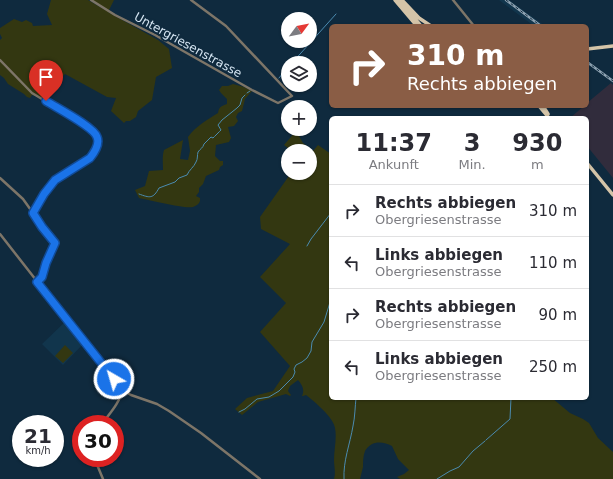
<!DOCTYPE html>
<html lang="de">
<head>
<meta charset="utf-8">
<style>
  body { margin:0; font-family:"DejaVu Sans",sans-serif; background:#f7f7f7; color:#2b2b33; height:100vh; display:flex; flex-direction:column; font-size:15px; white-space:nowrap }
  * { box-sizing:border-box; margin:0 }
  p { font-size:13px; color:#7c7c81 }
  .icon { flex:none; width:22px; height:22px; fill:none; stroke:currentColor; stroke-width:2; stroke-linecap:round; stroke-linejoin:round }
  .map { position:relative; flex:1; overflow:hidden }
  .side { position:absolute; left:329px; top:116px; width:260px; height:284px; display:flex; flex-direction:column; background:#fff; border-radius:6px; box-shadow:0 1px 3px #0004 }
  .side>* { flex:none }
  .hud { position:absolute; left:329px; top:24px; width:260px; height:84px; border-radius:6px; box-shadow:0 1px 3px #0004; background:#8a5d45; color:#fff; overflow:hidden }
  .needle { width:26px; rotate:58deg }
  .controls { position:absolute; left:281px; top:12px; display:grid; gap:8px }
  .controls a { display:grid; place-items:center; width:36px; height:36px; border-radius:50%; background:#fff; box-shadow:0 1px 3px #0004; font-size:20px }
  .speed { position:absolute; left:12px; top:415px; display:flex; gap:8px; font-size:20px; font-weight:700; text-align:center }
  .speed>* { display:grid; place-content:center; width:52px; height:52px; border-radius:50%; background:#fff; box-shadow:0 1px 3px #0004; line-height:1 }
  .speed small { font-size:10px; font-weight:400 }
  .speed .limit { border:6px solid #d22; background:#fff; color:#111 }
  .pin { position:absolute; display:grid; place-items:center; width:34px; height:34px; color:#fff; margin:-41px -17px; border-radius:50% 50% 50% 0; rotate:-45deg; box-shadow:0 0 4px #0007 }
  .pin .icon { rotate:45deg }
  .me { position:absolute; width:44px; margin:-22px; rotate:322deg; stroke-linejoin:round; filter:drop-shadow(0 0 3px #0008) }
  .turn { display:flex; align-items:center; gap:14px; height:84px; padding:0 12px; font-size:18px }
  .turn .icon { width:52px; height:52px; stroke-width:2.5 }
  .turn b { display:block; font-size:28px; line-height:34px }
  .eta { display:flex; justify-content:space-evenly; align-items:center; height:68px; text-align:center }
  .eta b { font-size:24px; font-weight:600; line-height:28px }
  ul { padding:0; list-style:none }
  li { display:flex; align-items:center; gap:12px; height:52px; padding:0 12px; border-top:1px solid #e1e1e2 }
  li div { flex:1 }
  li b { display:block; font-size:15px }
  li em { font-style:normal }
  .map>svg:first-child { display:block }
</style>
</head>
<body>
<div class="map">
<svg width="613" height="479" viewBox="0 0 613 479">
  <rect width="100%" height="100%" fill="#0f2a3e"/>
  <!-- built -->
  <path fill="#11354c" d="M499,0H509L545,26H534Z
    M67,320L85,342L63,365L42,344Z"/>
  <!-- industrial -->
  <path fill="#312c3c" d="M611,83L613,85V178L587,146V118H570L584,106H587V103Z"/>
  <!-- green -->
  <path fill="#333711" d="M51,0H88L107,11L92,0H114L108,12L158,40L169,49L172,68L156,77L152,100L138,111L136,117L130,121H126L124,123L111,111L116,98L107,97L65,74L43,98L32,95L30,98L27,97L24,94L8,84L4,78L0,75V40L2,38L0,34V28L14,19L22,22L26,20L32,23L33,26L52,25L47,14Z
    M233,84L244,87L252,91L245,99L242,111L238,113L236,117L238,121L234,126L228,127L231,138L229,142L216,145L215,156L220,161H223V165L220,167L219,170L206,176L203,184L199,188V192L196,196L200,198V201C199,204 197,205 193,207C184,209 150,200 139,198L135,190L145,186L149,171L163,170C163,162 162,157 164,150L183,140L180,159L188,160L190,151L188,137C196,126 207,120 218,113C219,107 221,106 227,104V99L221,93L219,90L222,86H228Z
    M296,131L303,143L313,151L318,145L331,154V398H552L570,413L583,419L589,423L598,438L613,452V479H400L397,477L404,474L409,470L398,459L392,446C383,441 371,440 365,451C363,456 363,462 363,467C362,471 361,475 360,479H334C336,473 334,466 334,460C334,450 337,438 335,428C334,418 314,401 306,395L303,396H302C305,389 302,385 298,380L290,386L288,391L291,395L290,396L286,394L258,402L242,415L235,409L247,398L273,391L290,366L260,332L286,303L260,277L290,244L261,229L260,217L291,173H310V151H292L284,145Z
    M65,345L73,353L63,363L55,356Z"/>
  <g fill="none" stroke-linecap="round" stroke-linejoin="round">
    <!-- stream -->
    <path stroke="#4b8bb0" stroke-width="1" d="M292,63L336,14
      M279,78L288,67
      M247,93L250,91
      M139,194C150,198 153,199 159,188L175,182L179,178L187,175C189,170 194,167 196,162C198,159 197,155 198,152C200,149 203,148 204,144L211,137L213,138C214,137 220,131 221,130L218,125L222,120L237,108L240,105L242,98L245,95
      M307,246L311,239L331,213
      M239,412L245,409L257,399L269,397L279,391L293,377L295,372L294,369L296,365L302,362L307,358L311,351L312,342L324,322L331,299
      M486,440L510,419L511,398
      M344,479C343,461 350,444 353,426C355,417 355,407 356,398
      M437,479L450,471L459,467L473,451L485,441"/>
    <!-- minor -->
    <path stroke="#7d7568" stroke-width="2.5" d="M91,0L115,15L155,35L252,90L278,103L292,96L226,26L191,0
      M453,0L474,26
      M0,60L32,93L87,126C100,136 101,144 90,157L55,180L44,195L33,213L42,227L55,243L46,263L42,277L37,282
      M0,178L23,199L33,213
      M0,234L122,390C120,403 109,414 102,424
      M122,390L131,395L157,404L169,411L201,433L260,479
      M95,458L98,467L103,479"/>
    <!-- primary -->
    <path stroke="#d4c4a8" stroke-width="3.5" d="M395,0L417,26
      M399,0L421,26
      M402,0L419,18L431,26
      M587,49L613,46
      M539,106L549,118
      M543,106L548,114
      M587,163L613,195"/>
    <defs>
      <path id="rail" d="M506,0L541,26
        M587,62L613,81"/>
    </defs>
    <!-- rail casing -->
    <use href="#rail" stroke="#90a4b3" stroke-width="2.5"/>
    <!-- rail -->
    <use href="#rail" stroke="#0f2a3e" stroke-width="1" stroke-dasharray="3" stroke-linecap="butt"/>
  </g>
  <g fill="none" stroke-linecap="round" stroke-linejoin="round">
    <defs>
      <path id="route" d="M46,101C57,108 94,127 97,137C100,144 94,153 90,158L55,180L44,194L33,213L42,227L55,243L46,263L42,277L37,282L114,379"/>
    </defs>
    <!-- route casing -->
    <use href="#route" stroke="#114b97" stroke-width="10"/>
    <!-- route -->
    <use href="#route" stroke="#1a73e8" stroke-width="7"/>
  </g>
  <g text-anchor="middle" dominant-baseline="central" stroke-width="4" stroke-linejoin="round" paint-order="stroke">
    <!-- street labels -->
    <g font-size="12" fill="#d5e5f2" stroke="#0f2a3e">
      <text transform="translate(188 45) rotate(29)">Untergriesenstrasse</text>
    </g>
  </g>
</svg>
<div class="controls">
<a><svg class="needle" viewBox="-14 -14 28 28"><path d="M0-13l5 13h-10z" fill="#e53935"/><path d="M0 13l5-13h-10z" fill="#7c7c81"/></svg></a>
<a><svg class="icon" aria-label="layers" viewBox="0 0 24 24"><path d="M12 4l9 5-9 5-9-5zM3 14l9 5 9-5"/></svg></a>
<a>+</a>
<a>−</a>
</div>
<div class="speed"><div>21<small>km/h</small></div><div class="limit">30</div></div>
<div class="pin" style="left:46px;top:101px;background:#d93025"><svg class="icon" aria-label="arrive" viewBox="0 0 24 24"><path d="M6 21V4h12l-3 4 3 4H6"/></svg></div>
<svg class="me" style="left:114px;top:379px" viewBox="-20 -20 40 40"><circle r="17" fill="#1a73e8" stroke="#fff" stroke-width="3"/><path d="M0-11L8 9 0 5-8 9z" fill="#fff"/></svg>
<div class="hud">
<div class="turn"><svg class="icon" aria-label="right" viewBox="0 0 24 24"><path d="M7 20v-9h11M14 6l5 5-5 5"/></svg><div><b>310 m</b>Rechts abbiegen</div></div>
</div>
<section class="side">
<div class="eta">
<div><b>11:37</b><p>Ankunft</p></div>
<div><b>3</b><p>Min.</p></div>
<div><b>930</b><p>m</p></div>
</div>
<ul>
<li><svg class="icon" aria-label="right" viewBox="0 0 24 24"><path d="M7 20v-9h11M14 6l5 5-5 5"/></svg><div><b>Rechts abbiegen</b><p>Obergriesenstrasse</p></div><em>310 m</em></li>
<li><svg class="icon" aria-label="left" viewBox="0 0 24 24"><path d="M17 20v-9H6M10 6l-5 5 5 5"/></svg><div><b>Links abbiegen</b><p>Obergriesenstrasse</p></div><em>110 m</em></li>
<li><svg class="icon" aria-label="right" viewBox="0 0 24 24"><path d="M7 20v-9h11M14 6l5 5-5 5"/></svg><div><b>Rechts abbiegen</b><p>Obergriesenstrasse</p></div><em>90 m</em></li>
<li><svg class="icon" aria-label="left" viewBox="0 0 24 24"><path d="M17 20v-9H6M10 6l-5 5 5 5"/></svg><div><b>Links abbiegen</b><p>Obergriesenstrasse</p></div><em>250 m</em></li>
</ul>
</section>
</div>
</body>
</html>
